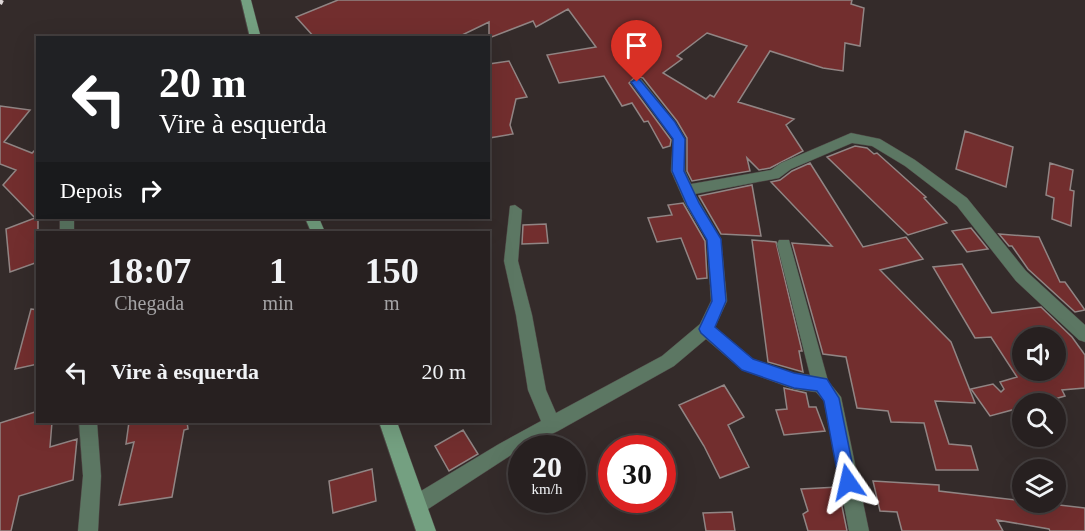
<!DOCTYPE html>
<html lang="pt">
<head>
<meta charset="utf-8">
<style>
  body { margin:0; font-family:"Times New Roman",serif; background:#2f2829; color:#f1f3f6; height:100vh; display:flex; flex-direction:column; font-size:22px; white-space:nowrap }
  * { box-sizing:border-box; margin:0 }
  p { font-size:20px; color:#a4a3a5 }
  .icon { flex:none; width:33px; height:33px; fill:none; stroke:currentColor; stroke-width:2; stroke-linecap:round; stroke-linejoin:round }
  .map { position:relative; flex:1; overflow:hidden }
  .drawer { position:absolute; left:36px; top:231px; width:454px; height:192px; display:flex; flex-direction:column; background:#272020; border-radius:0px; box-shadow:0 6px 24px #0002,0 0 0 2px #433e3e }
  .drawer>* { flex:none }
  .hud { position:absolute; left:36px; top:36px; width:454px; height:183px; border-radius:0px; box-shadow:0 6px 24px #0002,0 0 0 2px #433e3e; background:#202124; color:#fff; overflow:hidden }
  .buttons { position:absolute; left:1012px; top:327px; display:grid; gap:12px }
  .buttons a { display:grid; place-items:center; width:54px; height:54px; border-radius:50%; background:#272020; box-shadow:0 6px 24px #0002,0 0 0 2px #433e3e; font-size:30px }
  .speed { position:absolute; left:508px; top:435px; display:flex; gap:12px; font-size:30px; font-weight:700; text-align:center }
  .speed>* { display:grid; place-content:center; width:78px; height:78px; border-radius:50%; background:#272020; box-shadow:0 6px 24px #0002,0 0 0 2px #433e3e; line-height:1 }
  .speed small { font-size:15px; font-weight:400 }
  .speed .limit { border:9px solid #d22; background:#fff; color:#111 }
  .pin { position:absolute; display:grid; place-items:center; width:51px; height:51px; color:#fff; margin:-62px -26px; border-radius:50% 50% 50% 0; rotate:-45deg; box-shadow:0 0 6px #0007 }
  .pin .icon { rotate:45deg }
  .me { position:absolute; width:66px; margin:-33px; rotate:349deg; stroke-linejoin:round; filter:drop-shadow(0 0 4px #0008) }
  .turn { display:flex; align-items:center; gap:21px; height:126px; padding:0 24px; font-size:27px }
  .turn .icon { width:78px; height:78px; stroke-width:2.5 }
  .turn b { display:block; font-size:42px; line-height:51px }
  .then { display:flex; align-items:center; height:57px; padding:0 24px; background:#0003; gap:12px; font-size:22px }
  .eta { display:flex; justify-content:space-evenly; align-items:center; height:102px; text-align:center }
  .eta b { font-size:36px; font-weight:700; line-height:42px }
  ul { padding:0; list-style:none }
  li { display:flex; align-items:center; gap:18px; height:78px; padding:0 24px }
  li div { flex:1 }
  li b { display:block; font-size:22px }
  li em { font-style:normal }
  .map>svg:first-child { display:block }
</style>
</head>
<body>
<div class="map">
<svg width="1085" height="531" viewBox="0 0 1085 531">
  <rect width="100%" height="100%" fill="#342b2a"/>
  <!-- building -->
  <path fill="#722e2e" stroke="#918584" stroke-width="1.5" fill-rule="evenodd" d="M338,0H852L851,4L864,8L860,46L845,43L843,71L823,68L770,51L738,102L794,119L786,125L803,151L770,168L759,170L747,158L750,171L692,181L687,171V138L677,121L643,78L636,76L629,83L671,140L670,146L663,148L648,121L644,122L632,103L622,106L604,76L559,83L547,55L596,47L568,9L536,27L533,21L489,38V22L456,38H315L296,17ZM707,33L747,46L714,97L710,95L706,99L663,73L682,59L677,56Z
    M509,61L527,97L516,99L510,125L513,134L489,138V64Z
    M0,106L30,110L4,142L32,153L38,147V262L10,272L6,229L35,218L3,185L16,170L0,164Z
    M965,131L1013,147L1006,187L956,169Z
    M855,146L867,148L874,154L877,153L926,197L924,198L947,223L908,235L827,157Z
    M810,163L863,247L906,237L923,259L880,270L951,342L975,403L935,401L949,444L971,446L978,470H936L924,423L891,422L888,411L857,408L846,357L823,354L792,243L832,246L771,182L780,180L792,171Z
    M1050,163L1073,170L1070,190L1074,191L1071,226L1052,219L1054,198L1046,195Z
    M752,185L761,236L721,234L699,196Z
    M683,203L705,241L707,278L697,279L681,238L657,242L648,218L672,215L668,205Z
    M546,224L548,243L522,244L523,225Z
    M971,228L988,249L967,252L952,231Z
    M999,234L1039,237L1060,282H1065L1085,310L1075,312L1028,269L1012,246H1009Z
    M752,240L776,242L802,351H799L803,372L768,362Z
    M962,264L992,313L1041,307L1072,337L1085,355V388L1062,390L1065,396L1037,404H1023V407L990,416L971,389L993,384L1001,392L1004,389L1000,382L1017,377L991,337L975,338L933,267ZM1023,338H1056V370H1023Z
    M31,309L38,310V364L15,369Z
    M724,385L744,417L728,425L749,467L720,478L704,446L679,405Z
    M784,388L806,393L809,407H816L825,431L784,435L776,410L787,409Z
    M38,411V422H52L50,447L77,439L73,480L19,496L11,531H0V423Z
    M129,422H187L188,429L184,430L172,497L119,505L134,442L126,444Z
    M463,430L478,454L449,471L435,446Z
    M372,469L376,501L333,513L329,481Z
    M873,481L939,485V491L1085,508V531H1050L1049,529L997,520L1003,531H902L897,512L880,511Z
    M838,487L847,531H808L803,514L808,511L801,489Z
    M732,512L735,531H706L703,513Z"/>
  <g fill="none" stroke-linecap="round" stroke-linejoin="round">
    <defs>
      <path id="street" d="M637,78L641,79L675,122L685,139V171L691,184L771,170L781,163L851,133L880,139L915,160L967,198L1026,271L1085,325V342L1079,340L1016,281L957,206L905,166L872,146L852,143L791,169L779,178L695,194L721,239L727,301L715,327L753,359L794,373L810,375L777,244L779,240H789L828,381L841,397L869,531H849L824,401L816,392L794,389L742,370L706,339L674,366L558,431L522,448L425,511L418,514L411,511L408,504L411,497L499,444L541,421L528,390L516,315L504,261L510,206L515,205L522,210L518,261L532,315L546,390L556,413L662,356L700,324L711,301L707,240L686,205L671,171L673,139L631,82Z
        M60,218H74V232H60Z
        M79,422H97L101,476L98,531H78L83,476Z"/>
      <path id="secondary" d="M241,0H251L261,38H250Z
        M305,218H319L325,232H311Z
        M379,422H397L436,531H416Z"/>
    </defs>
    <!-- street casing -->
    <use href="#street" stroke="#4f4645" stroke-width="1"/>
    <!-- secondary casing -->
    <use href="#secondary" stroke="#4f4645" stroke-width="1"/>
    <!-- street -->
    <use href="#street" fill="#5c7763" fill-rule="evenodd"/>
    <!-- secondary -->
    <use href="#secondary" fill="#74a081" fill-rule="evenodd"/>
    <!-- rail -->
    <path stroke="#ded7d7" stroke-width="4" stroke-dasharray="6 6" stroke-linecap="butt" d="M0,4L2,0"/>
  </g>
  <!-- route -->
  <path fill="#2563eb" stroke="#184099" stroke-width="1.5" d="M637,79L640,80L675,122L685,139L684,171L699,203L721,239L726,301L715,327L753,359L794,373L827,379L839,398L856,482L854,488L848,490L842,488L839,482L824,401L817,391L794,388L742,370L701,333L699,329L712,301L707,240L687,205L672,171L673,139L631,82Z"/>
</svg>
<div class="buttons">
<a><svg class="icon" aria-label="sound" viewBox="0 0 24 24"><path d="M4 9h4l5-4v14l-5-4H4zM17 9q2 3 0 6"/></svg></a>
<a><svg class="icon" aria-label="search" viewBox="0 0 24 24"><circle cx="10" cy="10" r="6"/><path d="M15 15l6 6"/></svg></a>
<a><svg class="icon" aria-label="layers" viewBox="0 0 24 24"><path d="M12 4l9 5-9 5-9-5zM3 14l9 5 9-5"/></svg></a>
</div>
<div class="speed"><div>20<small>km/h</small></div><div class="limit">30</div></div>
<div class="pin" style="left:637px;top:82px;background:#d93025"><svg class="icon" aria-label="arrive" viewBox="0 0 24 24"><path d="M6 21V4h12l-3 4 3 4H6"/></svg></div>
<svg class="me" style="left:848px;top:482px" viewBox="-20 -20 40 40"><path d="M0-17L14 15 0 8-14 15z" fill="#2563eb" stroke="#fff" stroke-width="4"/></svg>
<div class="hud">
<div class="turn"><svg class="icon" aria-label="left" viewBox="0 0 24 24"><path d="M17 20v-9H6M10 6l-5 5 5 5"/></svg><div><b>20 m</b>Vire à esquerda</div></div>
<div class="then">Depois<svg class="icon" aria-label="right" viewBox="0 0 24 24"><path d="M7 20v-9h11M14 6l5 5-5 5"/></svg></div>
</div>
<section class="drawer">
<div class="eta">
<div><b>18:07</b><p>Chegada</p></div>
<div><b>1</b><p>min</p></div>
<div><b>150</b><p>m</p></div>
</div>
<ul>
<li><svg class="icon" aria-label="left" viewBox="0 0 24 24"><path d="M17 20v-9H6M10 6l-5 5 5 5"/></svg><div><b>Vire à esquerda</b></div><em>20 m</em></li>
</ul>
</section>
</div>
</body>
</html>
